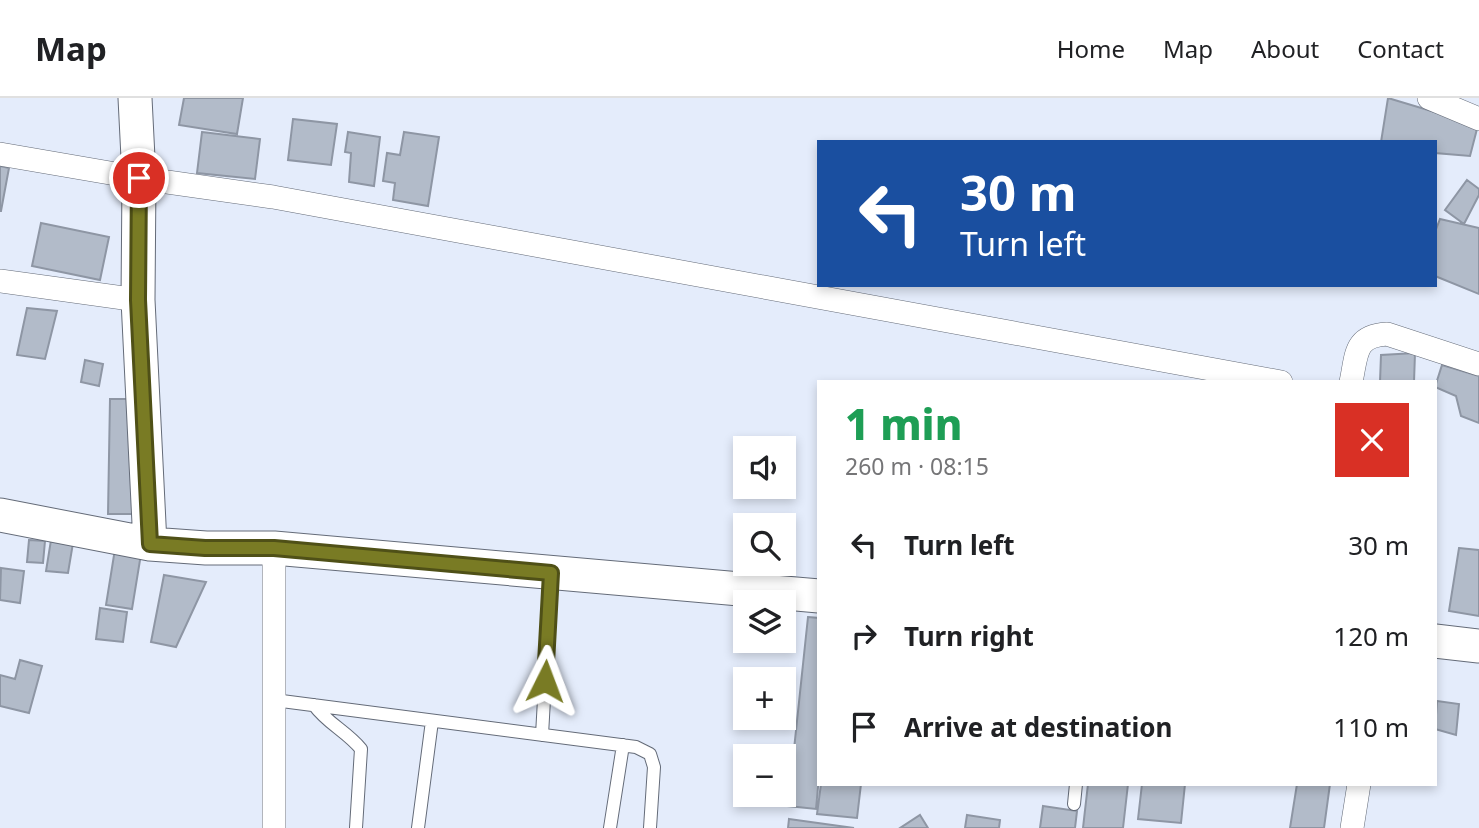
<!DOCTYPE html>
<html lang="en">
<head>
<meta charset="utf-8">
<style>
  body { margin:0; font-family:"Noto Sans",sans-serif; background:#f2f2f2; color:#202124; height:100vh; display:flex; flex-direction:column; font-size:26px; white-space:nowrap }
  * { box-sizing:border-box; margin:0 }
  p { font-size:23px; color:#757577 }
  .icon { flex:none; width:38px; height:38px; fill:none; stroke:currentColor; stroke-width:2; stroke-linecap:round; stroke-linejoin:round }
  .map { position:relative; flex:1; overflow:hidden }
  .side { position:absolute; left:817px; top:282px; width:620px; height:406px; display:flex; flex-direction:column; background:#fff; border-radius:0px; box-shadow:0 4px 10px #0003 }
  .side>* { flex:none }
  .top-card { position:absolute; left:817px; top:42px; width:620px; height:147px; border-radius:0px; box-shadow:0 4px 10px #0003; background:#1a4fa0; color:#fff; overflow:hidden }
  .controls { position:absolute; left:733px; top:338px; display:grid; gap:14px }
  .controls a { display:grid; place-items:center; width:63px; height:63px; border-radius:0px; background:#fff; box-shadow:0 4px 10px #0003; font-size:35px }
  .pin { position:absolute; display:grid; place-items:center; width:60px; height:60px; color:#fff; margin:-30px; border:4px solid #fff; border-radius:50%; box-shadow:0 2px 7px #0007 }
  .me { position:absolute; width:77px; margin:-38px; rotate:3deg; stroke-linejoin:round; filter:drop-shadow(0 0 5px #0008) }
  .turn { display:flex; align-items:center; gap:24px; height:147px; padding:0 28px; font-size:32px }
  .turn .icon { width:91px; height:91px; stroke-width:2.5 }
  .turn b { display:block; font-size:49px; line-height:60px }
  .round { display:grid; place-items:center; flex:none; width:74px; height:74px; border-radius:0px; background:#f2f2f2 }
  .headline { display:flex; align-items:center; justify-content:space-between; height:119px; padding:0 28px }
  h1 { font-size:42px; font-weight:800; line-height:52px; color:#1e9e55 }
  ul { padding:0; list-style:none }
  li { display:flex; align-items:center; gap:21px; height:91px; padding:0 28px }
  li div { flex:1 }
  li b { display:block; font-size:26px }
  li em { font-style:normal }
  header { display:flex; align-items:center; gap:42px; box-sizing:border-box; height:98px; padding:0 35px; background:#fff; border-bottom:2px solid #e0e0e0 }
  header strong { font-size:33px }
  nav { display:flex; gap:38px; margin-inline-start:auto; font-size:24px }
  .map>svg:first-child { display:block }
</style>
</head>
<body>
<header>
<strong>Map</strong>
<nav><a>Home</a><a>Map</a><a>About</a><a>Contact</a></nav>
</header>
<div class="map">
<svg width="1479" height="730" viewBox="0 0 1479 730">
  <rect width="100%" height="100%" fill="#e4ecfb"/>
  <!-- building -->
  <path fill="#b2bbc9" stroke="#8e96a4" stroke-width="2" d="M184,0H243L237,36L179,27Z
    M1388,0L1478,27L1470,58L1435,55V44H1381Z
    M293,21L337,26L331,67L288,62Z
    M202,34L260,41L255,81L197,75Z
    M348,34L380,39L374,88L349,84L351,55L345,54Z
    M404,34L439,39L428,108L393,102L395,85L383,83L387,55L400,57Z
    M0,68L9,70L1,113H0Z
    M1467,82L1479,91V97L1464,126L1445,112Z
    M1440,121L1479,130V196L1435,178V134Z
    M41,125L109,139L100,182L32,168Z
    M27,210L57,213L45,261L17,257Z
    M1415,255L1414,284H1380L1381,257Z
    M85,262L103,266L99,288L81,284Z
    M1442,267L1479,278V325L1461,318L1456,298L1435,289Z
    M110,301H141L140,416H108Z
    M29,442L45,443L43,465L27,464Z
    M51,442L73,445L68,475L46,473Z
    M1459,450L1479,452V518L1449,513Z
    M115,451L141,456L132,511L106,507Z
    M1,470L24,473L20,505L0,502Z
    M164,477L206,484L176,549L151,544Z
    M100,510L127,514L123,544L96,541Z
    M808,519L819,520V678L816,711L788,708Z
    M20,562L42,568L29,615L0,608V577L15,581Z
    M1437,603L1459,606L1456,637L1435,631Z
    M821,686H861L857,720L817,716Z
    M1088,686H1128L1123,730H1083Z
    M1142,686H1185L1181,725L1138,721Z
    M1297,686H1330L1324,730H1290Z
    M1043,708L1077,713L1075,730H1040Z
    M920,717L928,730H900Z
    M967,717L1000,722L999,730H965Z
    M789,721L854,730H788Z"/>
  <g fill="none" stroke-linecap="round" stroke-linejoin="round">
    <defs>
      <path id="lane" d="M274,602L636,649L650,656L654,669L650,730
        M314,607C328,626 346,633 361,651L356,730
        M542,637L551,476
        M1074,706L1076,686
        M418,730L432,623
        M610,730L623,647"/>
      <path id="street" d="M1429,0L1479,21
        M0,56L139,80L273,99L1281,284
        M0,183L138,202
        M1351,284C1357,256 1354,238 1387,236L1479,266
        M274,730V450
        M1352,730L1359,686"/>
      <path id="secondary" d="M135,0L139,80L138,202L150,446
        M0,417L150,446L206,450H274L819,498
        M1435,543L1479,548"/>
    </defs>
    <!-- lane casing -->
    <use href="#lane" stroke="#646b78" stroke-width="14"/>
    <!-- street casing -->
    <use href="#street" stroke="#646b78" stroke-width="24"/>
    <!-- secondary casing -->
    <use href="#secondary" stroke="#646b78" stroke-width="35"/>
    <!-- lane -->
    <use href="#lane" stroke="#fff" stroke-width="12"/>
    <!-- street -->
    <use href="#street" stroke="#fff" stroke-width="23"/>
    <!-- secondary -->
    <use href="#secondary" stroke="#fff" stroke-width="33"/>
  </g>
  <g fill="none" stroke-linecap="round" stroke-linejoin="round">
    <defs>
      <path id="route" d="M139,80L138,202L150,446L205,450H274L551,475L545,583"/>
    </defs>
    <!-- route casing -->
    <use href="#route" stroke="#4f5017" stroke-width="18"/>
    <!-- route -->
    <use href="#route" stroke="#797b24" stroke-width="12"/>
  </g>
</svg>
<div class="controls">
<a><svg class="icon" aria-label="sound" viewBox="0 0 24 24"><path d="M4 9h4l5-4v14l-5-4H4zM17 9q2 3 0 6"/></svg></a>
<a><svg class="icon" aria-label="search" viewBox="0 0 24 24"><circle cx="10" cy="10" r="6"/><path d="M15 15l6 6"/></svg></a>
<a><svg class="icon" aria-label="layers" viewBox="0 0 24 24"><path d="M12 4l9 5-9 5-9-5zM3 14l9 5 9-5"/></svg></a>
<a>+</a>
<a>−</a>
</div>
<div class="pin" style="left:139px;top:80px;background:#d93025"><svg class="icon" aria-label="arrive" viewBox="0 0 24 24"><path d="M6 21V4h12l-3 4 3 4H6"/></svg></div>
<svg class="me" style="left:545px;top:583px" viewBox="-20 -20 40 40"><path d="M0-17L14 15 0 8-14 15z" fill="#797b24" stroke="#fff" stroke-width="4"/></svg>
<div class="top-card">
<div class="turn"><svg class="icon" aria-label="left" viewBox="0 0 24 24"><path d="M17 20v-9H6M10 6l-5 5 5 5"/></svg><div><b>30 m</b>Turn left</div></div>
</div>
<section class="side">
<div class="headline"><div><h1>1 min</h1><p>260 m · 08:15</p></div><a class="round" style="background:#d93025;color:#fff"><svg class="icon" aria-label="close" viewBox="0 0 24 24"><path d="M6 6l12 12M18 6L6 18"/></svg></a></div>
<ul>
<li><svg class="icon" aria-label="left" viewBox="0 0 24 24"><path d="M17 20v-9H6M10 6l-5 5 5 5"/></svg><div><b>Turn left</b></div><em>30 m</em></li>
<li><svg class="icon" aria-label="right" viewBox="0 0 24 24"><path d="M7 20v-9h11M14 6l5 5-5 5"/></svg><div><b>Turn right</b></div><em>120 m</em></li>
<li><svg class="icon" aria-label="arrive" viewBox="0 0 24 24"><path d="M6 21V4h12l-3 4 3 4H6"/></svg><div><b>Arrive at destination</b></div><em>110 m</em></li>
</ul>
</section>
</div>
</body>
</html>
